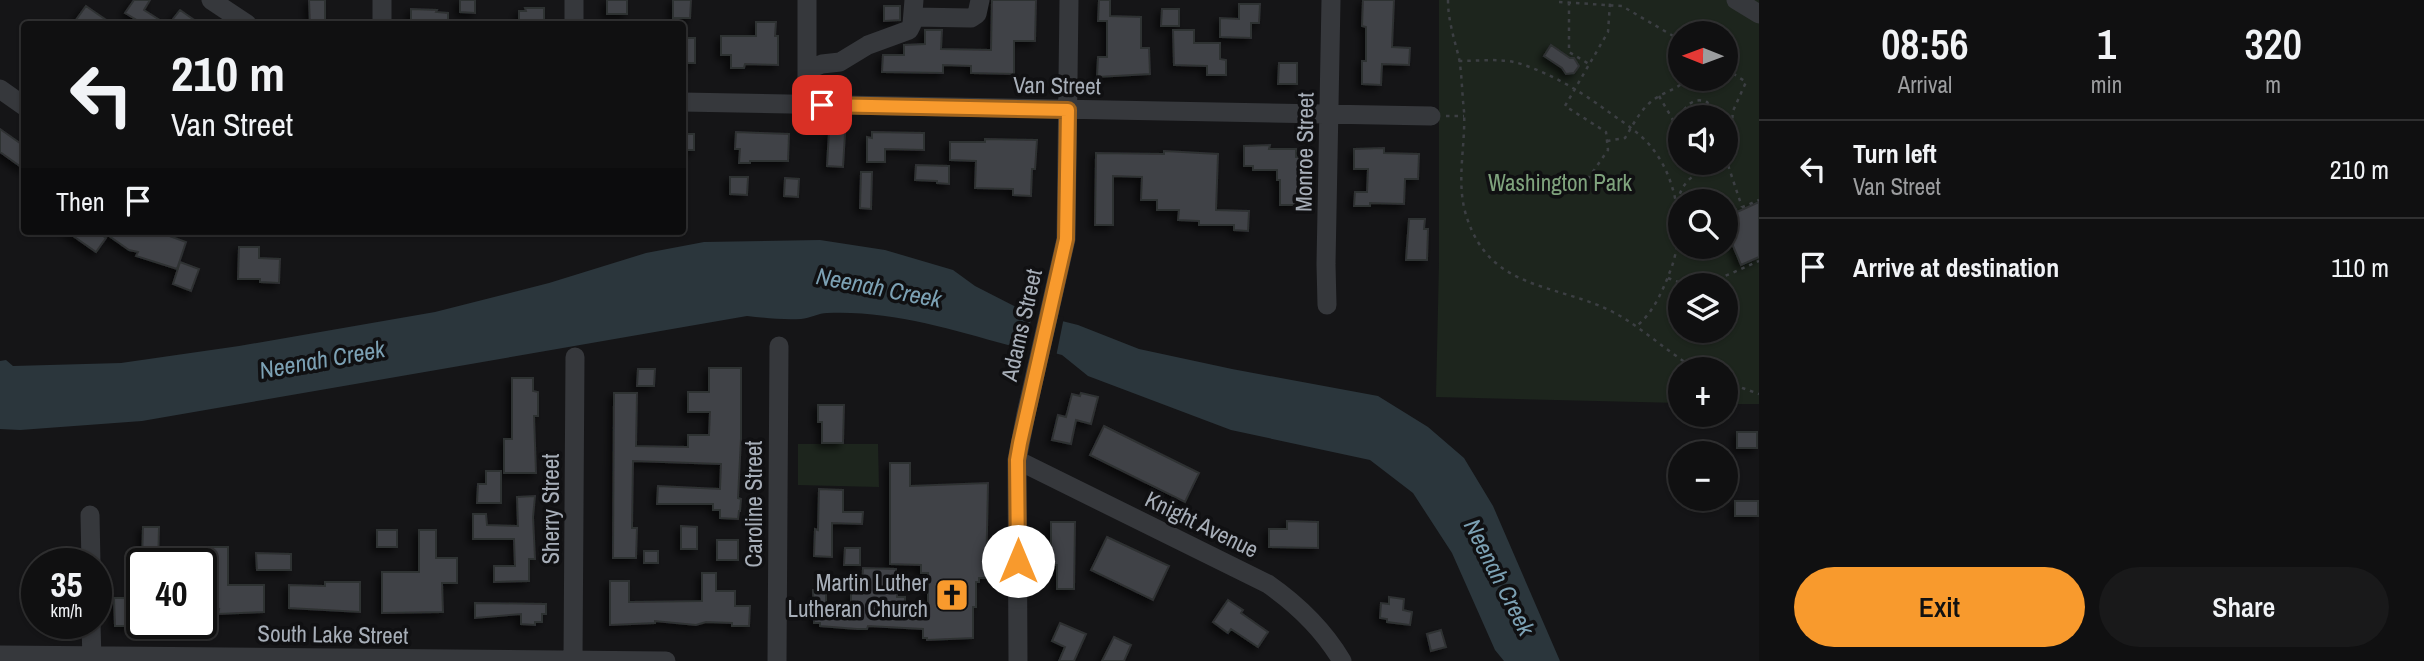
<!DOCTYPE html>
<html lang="en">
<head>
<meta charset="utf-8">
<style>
  body { margin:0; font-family:"Archivo Narrow",sans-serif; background:#19191a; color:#f1f3f6; height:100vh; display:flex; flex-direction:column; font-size:26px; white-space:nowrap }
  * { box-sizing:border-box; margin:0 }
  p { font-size:23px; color:#9c9d9f }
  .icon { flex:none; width:38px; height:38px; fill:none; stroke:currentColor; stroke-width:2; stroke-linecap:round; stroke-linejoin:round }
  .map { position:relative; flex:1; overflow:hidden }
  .side { display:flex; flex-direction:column; background:#101011; width:665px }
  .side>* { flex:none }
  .banner { position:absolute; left:21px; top:21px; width:665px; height:214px; border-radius:7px; box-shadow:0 2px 5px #0004,0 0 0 2px #303031; background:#101011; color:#f1f3f6; overflow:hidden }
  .needle { width:46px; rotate:271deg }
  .controls { position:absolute; left:1668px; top:21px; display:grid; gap:14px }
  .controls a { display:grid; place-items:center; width:70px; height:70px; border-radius:50%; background:#101011; box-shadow:0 2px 5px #0004,0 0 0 2px #303031; font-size:35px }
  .speed { position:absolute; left:21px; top:548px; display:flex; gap:14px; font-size:35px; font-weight:700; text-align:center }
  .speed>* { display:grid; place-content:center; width:91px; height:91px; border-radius:50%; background:#101011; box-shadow:0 2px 5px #0004,0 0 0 2px #303031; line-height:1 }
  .speed small { font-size:18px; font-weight:400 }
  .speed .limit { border:4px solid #111; border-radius:10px; background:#fff; color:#111 }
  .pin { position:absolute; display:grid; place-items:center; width:60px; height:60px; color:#fff; margin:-30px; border-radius:14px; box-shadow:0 4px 10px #0006 }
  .me { position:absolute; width:77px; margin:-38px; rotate:0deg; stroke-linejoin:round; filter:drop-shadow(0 0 5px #0008) }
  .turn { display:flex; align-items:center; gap:24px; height:147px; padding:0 35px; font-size:32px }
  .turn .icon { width:91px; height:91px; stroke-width:2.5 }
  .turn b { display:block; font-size:49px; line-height:60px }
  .then { display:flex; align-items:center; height:66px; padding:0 35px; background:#0003; gap:14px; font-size:26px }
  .eta { display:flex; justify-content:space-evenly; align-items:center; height:119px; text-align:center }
  .eta b { font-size:42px; font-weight:600; line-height:49px }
  .primary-button { display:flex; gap:14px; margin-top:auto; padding:14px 35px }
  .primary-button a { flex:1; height:80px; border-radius:42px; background:#f89a2d; color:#111; font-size:28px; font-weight:600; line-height:80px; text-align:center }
  .primary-button a+a { background:#19191a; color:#f1f3f6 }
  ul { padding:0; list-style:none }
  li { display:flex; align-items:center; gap:21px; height:98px; padding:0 35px; border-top:2px solid #303031 }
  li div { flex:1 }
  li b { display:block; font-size:26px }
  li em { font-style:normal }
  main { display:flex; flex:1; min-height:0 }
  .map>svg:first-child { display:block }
</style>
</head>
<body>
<main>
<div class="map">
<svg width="1759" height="661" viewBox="0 0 1759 661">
  <defs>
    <filter id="shadow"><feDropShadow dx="-4" dy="4" stdDeviation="3.5" flood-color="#0009"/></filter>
  </defs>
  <rect width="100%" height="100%" fill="#151517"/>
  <!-- green -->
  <path fill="#1d251d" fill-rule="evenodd" d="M1439,0H1759V404H1726V369H1680V403L1436,397L1439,263ZM1680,33H1726V79H1680ZM1680,117H1726V163H1680ZM1680,201H1726V247H1680ZM1680,285H1726V331H1680Z
    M798,444H878L879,487L798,485Z"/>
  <!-- water -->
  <path fill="#2b363c" d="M820,240L885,250L953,270L975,286L1026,312L1078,325L1139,349L1232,369L1378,396L1428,427L1464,458L1493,506L1560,661H1504L1495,650L1452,553L1413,493L1370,460L1231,430L1088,376L1062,355L1016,343L1008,345C950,329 889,310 827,313C819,313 810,318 801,319C783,320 765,318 747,316L142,421L20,430L0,429V361L6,360L13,366L121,363L239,346L435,312L549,283L646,253L704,242Z"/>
  <!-- pier -->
  <path fill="#151517" d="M1033,310L1064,317L1056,357L1025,348Z"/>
  <!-- building -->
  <path fill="#414347" stroke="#2f3033" stroke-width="2" filter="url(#shadow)" d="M134,0H150L144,10L166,24H131L135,19L125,13Z
    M309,0H325V24H310Z
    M460,0H475V13L460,12Z
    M607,0H627V14H607Z
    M673,0H691L690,18H673Z
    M992,0H1036L1035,41H1014V74L971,73V66L943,65V73L882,72L883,55H904V45L925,44V30H942L941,49L991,50Z
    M1099,0H1110V16L1141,17V48H1149L1150,74L1097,77L1098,57H1107V21H1098Z
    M1363,0H1394L1392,47L1410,48L1409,65L1382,64L1381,85L1362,84V61H1366V27L1362,26Z
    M1239,4H1260L1259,23H1251V38L1220,37V18L1239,19Z
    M86,6L112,24H73Z
    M884,6H900V20L884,21Z
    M525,8H544V24H519V11H526Z
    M411,9L437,10L436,12L448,13V24H411Z
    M1162,9H1179V26H1161Z
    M180,10L200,24H169Z
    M756,22H776L775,36H778V65L745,64L744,68H731V55H721V36H756Z
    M1173,30H1194V43H1220V59L1226,60V75H1207V66L1174,65Z
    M682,38H695V63H682Z
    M1551,45L1570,58H1574L1579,66L1574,73L1566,74L1562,68L1544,56Z
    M1279,63H1297V84H1278Z
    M0,129L24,146V169L0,152Z
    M736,132L789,134L788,161H750V163H739L740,149H735Z
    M829,132L845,133L843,167L827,166Z
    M872,132L924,133V150L885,149V162H867V137L872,138Z
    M682,134H694V150H682Z
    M985,139L1037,140L1035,169H1032L1031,196L1013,195V189L975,188L976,161L950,160V142H985Z
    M1270,145L1269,149H1296V157H1304L1303,180H1298V205H1280V180H1277V170H1253V166H1244V146Z
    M1384,148V153L1419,154L1418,179H1405L1404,204L1370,203V206H1354L1355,192H1367L1368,169H1354V149Z
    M1164,151L1218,154L1216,210L1249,211L1248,231L1234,230V225H1199V221L1178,220L1179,210H1157V200H1141L1142,177L1113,176V225H1095L1096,153L1164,154Z
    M916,165L949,166V184L937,183V181L915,180Z
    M861,172H872L871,209L860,208Z
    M730,177H748L747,195L730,194Z
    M785,178L799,179L798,197L784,196Z
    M1759,202V257L1741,265L1726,229V217Z
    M1409,219H1425L1424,229H1428L1427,260H1406Z
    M66,231H96L106,238L96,252Z
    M102,231H156L186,242L177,269L136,256L138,252L129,250Z
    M239,247H259V258L280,259L279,283L260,282V279H238Z
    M180,262L199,269L191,291L173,284Z
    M709,368H741V438L738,498L741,499L740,511H739L738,519L720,518V510H713V504H657L658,486L720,489L721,464L633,461L632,528H637L636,558H613L614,393H637L636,446L688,447V435H709L710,412H688V392H709Z
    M638,369H655L654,386H637Z
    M512,378H533V391L538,392V416H534L536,473H504V439H512Z
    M1081,393L1098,397L1091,424L1076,420L1071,444L1052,440L1058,415L1066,417L1072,394L1080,396Z
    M818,405H844L843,443H822V422H818Z
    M1104,426L1199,473L1185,502L1090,455Z
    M1737,432H1757V448H1737Z
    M890,463H910V486L988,483L986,578H979V582H976V607H973V638L927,640V638H923V629L868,626L867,629H857L820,626V623H814L813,590L826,591V605L848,606V603H851V593L862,594L863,568L896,569L897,597H905V604H928V573H921V565L890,564Z
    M486,471H501V503H477L478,484H486Z
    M819,489L843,490V512H863L862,524L832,523V557L814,556L815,529L818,530Z
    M535,496L533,517L535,559H529V581L494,582V566H515L514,539H473V514H486L487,525L518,526L517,497Z
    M1735,501H1758V516H1735Z
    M1287,521L1318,522V548L1269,547V529H1287Z
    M1051,522H1075L1074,589H1057V565H1051Z
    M681,526L697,527V549H681Z
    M143,527H159L158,564H142Z
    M377,530H397V547H377Z
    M419,530H436V558H457V583H442L443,612L382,613V572H419Z
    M1107,537L1169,566L1153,600L1091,570Z
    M717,540H738V560H717Z
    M209,547H228V585H264V612L218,614L219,609H215V570H209Z
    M845,548H860V565H844Z
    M644,551H658V563H644Z
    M256,553L291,554V570H257Z
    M702,573H716V591H735V606H750L749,626H732V623L706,622L696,625L655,621V623L610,625V581H629V602L702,601Z
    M325,582H360V612L289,608V585L325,586Z
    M1389,597L1404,599L1403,610L1412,612L1410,625L1387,622V619L1380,618L1381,603L1389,604Z
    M114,598H133L131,626H115Z
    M1228,600L1243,610L1241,613L1268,632L1258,647L1231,629L1228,633L1213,622Z
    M475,603L546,604V614H542V622H535V625L521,624V614L475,618Z
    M1060,623L1086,634L1074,661H1059L1065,647L1052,641Z
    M1441,630L1446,647L1431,651L1427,634Z
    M1114,637L1131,645L1124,661H1102Z"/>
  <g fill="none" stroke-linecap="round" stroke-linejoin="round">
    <!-- path -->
    <path stroke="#3c3f43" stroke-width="2.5" stroke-dasharray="3.5 5" stroke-linecap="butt" d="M1448,0C1448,20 1454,38 1459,58C1462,75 1462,94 1464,111C1466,146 1455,183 1467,218C1491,291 1556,283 1613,312C1643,328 1667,352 1696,369
      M1559,2L1622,6L1680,40
      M1569,2V52L1589,64
      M1459,61C1478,61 1500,58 1518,63C1547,72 1575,88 1599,105C1615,117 1632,127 1646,141C1676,172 1686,226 1672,266C1664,288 1655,310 1638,325
      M1726,69L1746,82L1733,111L1728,165L1742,207
      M1659,96L1673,120
      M1446,116H1464
      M1607,141L1625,138C1633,125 1640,110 1653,100C1664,92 1678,89 1687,79
      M1680,145C1671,137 1671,131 1673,120C1686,112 1689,95 1707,102L1712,110V117
      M1688,163L1694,165L1704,163
      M1583,186L1608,150L1606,132L1565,106L1608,32L1610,3
      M1677,202C1686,172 1699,173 1726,166
      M1726,214L1759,200
      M1668,278C1699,293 1730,273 1759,261
      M1726,382L1759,394"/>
    <!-- minor -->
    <path stroke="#36383c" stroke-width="19" d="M211,0L247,24
      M1736,0L1759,14
      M914,17L971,18L977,14L980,0
      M382,24V0
      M574,24V0
      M807,70L822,64L840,62L868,45L909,30L912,24L914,0
      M0,89L24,106
      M682,102L1431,116
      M807,105V0
      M1327,305L1326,264L1331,0
      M1017,460L1268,584C1298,605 1323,629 1342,661
      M90,515L91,564
      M91,623L92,661
      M0,655L666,661
      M573,661L575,357
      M777,661L779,346
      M1018,661L1017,460L1026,414L1066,239L1069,0"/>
  </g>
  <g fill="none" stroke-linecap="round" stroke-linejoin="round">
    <defs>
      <path id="route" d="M822,105L1068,110L1066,239L1020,443L1017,460L1018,561"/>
    </defs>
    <!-- route casing -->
    <use href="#route" stroke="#a1641d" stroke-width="18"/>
    <!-- route -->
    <use href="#route" stroke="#f89a2d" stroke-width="12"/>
  </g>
  <!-- icons -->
  <defs>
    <symbol id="church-square" viewBox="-11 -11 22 22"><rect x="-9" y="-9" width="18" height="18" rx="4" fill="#f89a2d" stroke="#101012"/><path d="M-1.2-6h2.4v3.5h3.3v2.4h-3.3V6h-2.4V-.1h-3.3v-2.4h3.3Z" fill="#111"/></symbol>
  </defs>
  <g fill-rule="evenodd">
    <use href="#church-square" x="933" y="576" width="38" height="38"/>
  </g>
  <g text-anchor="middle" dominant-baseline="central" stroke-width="7" stroke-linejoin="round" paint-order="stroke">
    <!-- street labels -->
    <g font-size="23" fill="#a7aeb8" stroke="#101012">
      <text transform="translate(1057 85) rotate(1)">Van Street</text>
      <text transform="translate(1304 152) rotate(-89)">Monroe Street</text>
      <text transform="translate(1021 325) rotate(-77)">Adams Street</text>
      <text transform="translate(753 504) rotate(-90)">Caroline Street</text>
      <text transform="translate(550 509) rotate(-90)">Sherry Street</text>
      <text transform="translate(1202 524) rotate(26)">Knight Avenue</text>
      <text transform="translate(333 634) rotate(1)">South Lake Street</text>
    </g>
    <!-- park labels -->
    <g font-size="23" fill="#7fa37d" stroke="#101012">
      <text x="1560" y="182">Washington Park</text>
    </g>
    <!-- poi labels -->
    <g font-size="23" fill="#a7aeb8" stroke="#101012" text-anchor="end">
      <text x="928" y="582">Martin Luther<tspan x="928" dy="26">Lutheran Church</tspan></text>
    </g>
    <!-- water labels -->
    <g font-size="24" font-style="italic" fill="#7ca1b4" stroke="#101012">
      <text transform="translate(879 287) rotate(11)">Neenah Creek</text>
      <text transform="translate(322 359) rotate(-10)">Neenah Creek</text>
      <text transform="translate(1500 577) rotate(63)">Neenah Creek</text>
    </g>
  </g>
</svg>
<div class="controls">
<a><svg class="needle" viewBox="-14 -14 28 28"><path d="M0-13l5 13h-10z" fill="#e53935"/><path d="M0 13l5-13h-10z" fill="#9c9d9f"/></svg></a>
<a><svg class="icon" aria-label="sound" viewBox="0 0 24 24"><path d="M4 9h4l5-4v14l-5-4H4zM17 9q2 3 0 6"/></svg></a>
<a><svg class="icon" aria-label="search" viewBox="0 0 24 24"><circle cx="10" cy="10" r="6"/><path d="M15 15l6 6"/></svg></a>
<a><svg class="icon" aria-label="layers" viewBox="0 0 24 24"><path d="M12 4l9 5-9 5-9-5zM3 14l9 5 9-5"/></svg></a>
<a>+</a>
<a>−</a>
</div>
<div class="speed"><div>35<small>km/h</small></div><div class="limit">40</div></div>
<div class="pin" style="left:822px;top:105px;background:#d93025"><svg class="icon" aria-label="arrive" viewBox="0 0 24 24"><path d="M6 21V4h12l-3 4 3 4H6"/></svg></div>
<svg class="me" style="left:1018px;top:561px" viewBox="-20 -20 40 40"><circle r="19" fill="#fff"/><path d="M0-13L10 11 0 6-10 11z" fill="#f89a2d"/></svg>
<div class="banner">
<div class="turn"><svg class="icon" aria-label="left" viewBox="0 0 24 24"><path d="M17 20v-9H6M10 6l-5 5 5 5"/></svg><div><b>210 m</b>Van Street</div></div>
<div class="then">Then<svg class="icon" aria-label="arrive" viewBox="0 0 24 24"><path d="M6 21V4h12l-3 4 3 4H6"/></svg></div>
</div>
</div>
<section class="side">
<div class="eta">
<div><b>08:56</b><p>Arrival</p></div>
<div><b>1</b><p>min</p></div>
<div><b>320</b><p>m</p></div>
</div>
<ul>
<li><svg class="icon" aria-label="left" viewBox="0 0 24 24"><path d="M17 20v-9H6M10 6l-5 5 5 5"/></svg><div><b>Turn left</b><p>Van Street</p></div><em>210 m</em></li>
<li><svg class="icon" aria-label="arrive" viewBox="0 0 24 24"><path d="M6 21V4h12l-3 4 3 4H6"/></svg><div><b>Arrive at destination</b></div><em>110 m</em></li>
</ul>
<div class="primary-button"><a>Exit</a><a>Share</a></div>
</section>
</main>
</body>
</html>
